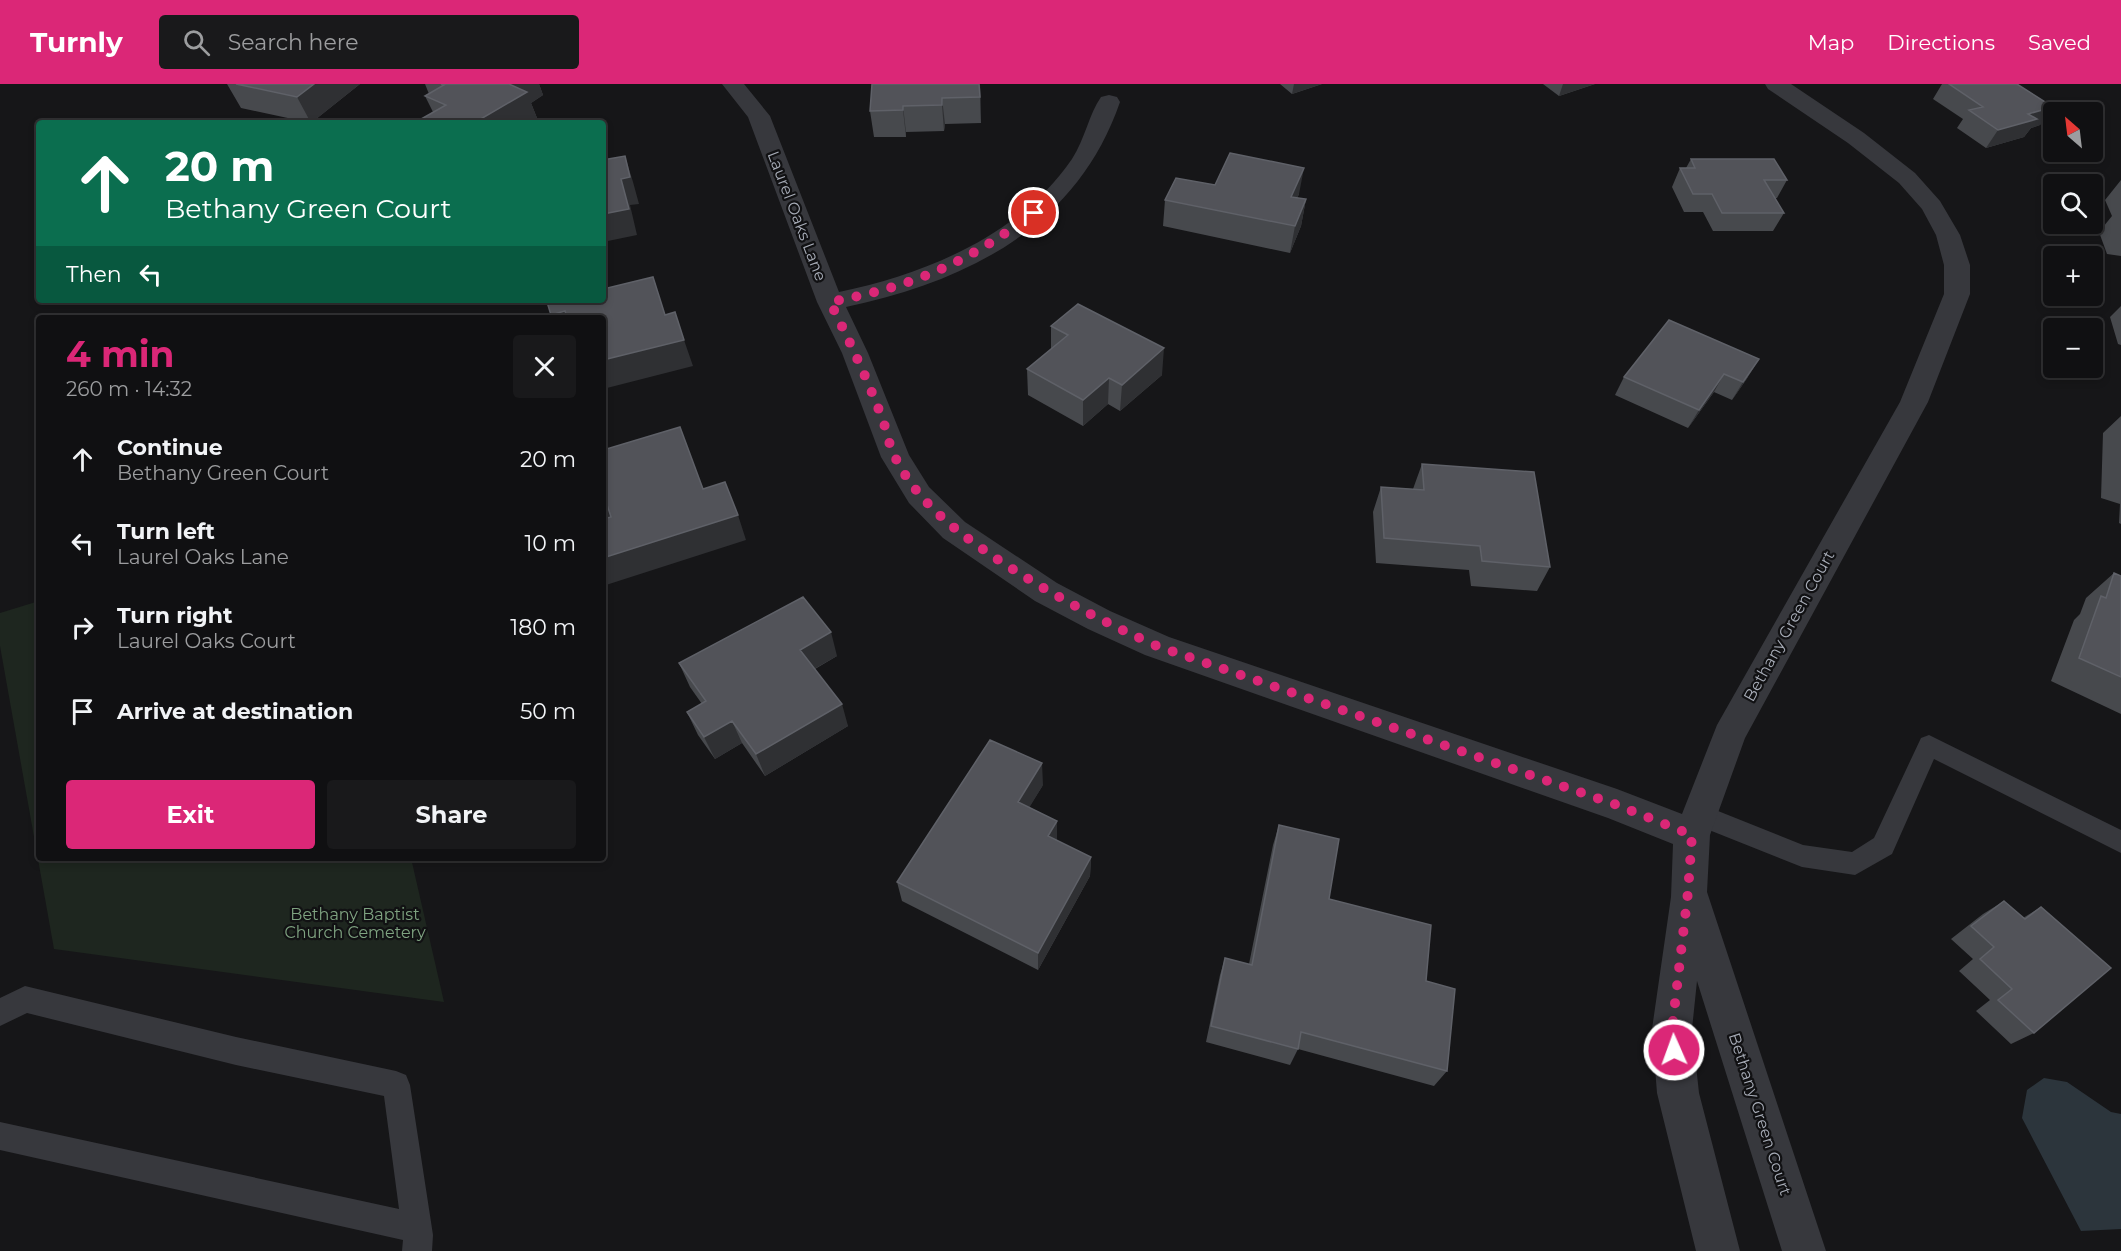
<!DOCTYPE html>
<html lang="en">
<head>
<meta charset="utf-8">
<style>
  body { margin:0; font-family:Montserrat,sans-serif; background:#19191b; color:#f1f3f6; height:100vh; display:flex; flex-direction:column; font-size:22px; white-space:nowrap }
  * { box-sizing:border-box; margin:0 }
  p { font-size:20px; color:#9c9d9f }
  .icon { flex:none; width:33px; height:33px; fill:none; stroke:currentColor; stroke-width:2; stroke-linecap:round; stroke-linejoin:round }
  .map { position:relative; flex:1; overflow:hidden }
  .sheet { position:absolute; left:36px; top:231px; width:570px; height:546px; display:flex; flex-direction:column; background:#101012; border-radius:6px; box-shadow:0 3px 9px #0003,0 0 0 2px #303032 }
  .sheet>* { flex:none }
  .top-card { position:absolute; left:36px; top:36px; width:570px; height:183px; border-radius:6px; box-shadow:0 3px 9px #0003,0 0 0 2px #303032; background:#0b6e4f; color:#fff; overflow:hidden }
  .needle { width:39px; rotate:332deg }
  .fabs { position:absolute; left:2043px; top:18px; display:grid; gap:12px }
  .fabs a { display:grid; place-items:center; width:60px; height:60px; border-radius:6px; background:#101012; box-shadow:0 3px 9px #0003,0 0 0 2px #303032; font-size:30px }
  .pin { position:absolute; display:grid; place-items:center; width:51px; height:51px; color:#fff; margin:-26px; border:3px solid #fff; border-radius:50%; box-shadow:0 2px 6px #0007 }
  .me { position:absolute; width:66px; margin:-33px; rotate:358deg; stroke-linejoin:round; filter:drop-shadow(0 0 4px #0008) }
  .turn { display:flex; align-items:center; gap:21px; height:126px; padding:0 30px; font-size:27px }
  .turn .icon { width:78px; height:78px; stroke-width:2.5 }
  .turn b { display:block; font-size:42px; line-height:51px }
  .then { display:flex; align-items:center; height:57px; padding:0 30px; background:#0003; gap:12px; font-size:22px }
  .round { display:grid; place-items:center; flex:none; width:63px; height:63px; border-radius:6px; background:#19191b }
  .head { display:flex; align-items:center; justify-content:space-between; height:102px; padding:0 30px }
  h1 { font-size:36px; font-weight:700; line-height:45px; color:#db2777 }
  .cta { display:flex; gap:12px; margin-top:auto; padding:12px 30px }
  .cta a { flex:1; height:69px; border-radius:6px; background:#db2777; color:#fff; font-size:24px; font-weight:700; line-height:69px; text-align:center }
  .cta a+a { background:#19191b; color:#f1f3f6 }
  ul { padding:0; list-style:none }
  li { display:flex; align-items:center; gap:18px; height:84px; padding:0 30px }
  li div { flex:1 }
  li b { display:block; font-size:22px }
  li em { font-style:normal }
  header { display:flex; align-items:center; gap:36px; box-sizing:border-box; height:84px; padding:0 30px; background:#db2777; color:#fff }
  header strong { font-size:28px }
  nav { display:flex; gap:33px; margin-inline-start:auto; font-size:21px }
  .search { width:420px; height:54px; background:#19191b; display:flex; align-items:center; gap:15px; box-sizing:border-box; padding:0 21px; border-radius:6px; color:#9c9d9f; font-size:22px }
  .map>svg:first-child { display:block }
</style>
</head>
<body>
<header>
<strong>Turnly</strong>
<div class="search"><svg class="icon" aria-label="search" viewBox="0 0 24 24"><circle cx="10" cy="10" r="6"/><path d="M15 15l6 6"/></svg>Search here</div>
<nav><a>Map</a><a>Directions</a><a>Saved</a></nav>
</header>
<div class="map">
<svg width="2121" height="1167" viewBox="0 0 2121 1167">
  <rect width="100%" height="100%" fill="#161618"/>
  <!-- green -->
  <path fill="#1e261f" d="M39,517V774H411L444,918L54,865L0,562V529Z"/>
  <!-- water -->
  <path fill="#2c353c" d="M2044,994L2067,998L2111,1028L2121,1030V1145L2081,1147L2022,1034L2027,1006Z"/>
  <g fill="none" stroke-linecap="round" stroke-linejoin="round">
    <!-- service -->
    <path fill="#37383d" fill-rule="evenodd" d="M1929,651L2121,746V769L1934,675L1892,770L1855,791L1802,783L1689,738L1686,730L1689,722L1698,719L1803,761L1852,768L1874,754L1921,654Z
      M25,902L236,953L396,987L406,991L410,1001L433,1151L432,1167H402L403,1156L0,1066V1038L399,1125L384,1012L236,981L27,929L0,942V914Z"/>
    <!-- minor -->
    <path fill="#37383d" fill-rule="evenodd" d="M722,0H744L770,32L839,208C926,190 1020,151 1072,75C1085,55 1089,30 1101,13L1109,11L1117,13L1120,18C1077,143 968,197 846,223L868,269L909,371L929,403L965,438L1057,499L1110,527L1169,553L1617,705L1682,730L1717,641L1900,318L1944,210V181L1936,151L1922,125L1899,99L1848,59L1768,5L1765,0H1791L1864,49L1915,89L1940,117L1960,151L1970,181V210L1928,318L1745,654L1710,751L1707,808L1826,1167H1782L1697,897L1692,945L1699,1009L1740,1167H1696L1657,1009L1652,945L1671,813L1673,760L1608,734L1145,571L1088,545L1035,517L943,454L909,419L881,373L842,269L817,218L748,33Z"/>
  </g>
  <!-- wall -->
  <path fill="#47494d" d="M227,0H360L311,39L241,24Z
    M425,0H539L543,11L531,19L537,34L529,39H425L423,34L433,28L425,12L429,10Z
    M980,0L981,39L945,40L944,47L906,48V53H874L870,27Z
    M1280,0H1322L1292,10Z
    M1543,0H1595L1559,12Z
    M1942,0H2017L2053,23L2040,41L2031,44L2024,53L1986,64L1957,44L1963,35L1933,15Z
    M1691,75L1787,96L1777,114H1775L1784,129L1773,147H1713L1703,128H1684L1672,103L1680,84H1686Z
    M2121,96V172L2107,170L2099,148L2112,132L2105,116Z
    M1215,101L1299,110L1297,114L1306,115L1301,142L1290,169L1163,142L1165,116Z
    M2121,222V261L2118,260L2110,233Z
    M1669,236L1748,293L1732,316L1714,308L1688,344L1615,311L1624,293Z
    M1051,242L1162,291L1120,327L1108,320L1083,342L1028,311L1027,285L1051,265Z
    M2121,332V440L2119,439L2120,420L2101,414L2103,349Z
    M1422,380L1550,483L1537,507L1471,502L1469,486L1376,479L1373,428L1381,403L1413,405Z
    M2114,489L2121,492V630L2051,597L2074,536L2080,530L2086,514Z
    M837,572L815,585L848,642L765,692L742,659L715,675L698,651L687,628L702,620L690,603L679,579Z
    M1043,701L1029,723L1057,737V757L1091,773L1090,792L1038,886L902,817L897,798Z
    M1279,741L1329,815L1426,897L1447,987L1434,1002L1298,965L1290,981L1206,958L1220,891L1225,874L1249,880L1273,761Z
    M2004,817L2023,834L2041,823L2034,949L2011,960L1976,927L1990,916L1959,887L1973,875L1951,855L1983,830Z"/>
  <!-- shaded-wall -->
  <path fill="#2f3033" d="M314,0H360L311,39L297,13Z
    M509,0H539L543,11L531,19L537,34L529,39H474Z
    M979,0H980L981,39L980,13Z
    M1294,0H1322L1292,10Z
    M1563,0H1595L1559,12Z
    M942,14L945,40L944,47L942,21Z
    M903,22L906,48V53L903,26Z
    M2053,23L2040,41L2031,44L2024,53L1986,64L1998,46L2028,30Z
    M625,72L633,98L639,120L630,121L637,151L603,158V130L621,95Z
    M1304,84L1299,110L1287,139L1291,113Z
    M1306,115L1301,142L1290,169L1295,142Z
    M565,227L568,234H552L551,231Z
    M684,256L693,282L603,305V276Z
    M1164,264L1162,291L1120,327L1122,301Z
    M1759,275L1748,293L1732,316L1743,298Z
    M1724,290L1714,308L1688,344L1699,326Z
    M1109,294L1108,320L1083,342V316Z
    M603,408L614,432L603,436Z
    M738,431L746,456L606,501L603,494V474Z
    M831,548L837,572L807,589L800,566Z
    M842,620L848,642L765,692L756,670Z
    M732,637L742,659L715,675L704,653Z
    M1042,679L1043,701L1020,739L1018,718Z
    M1057,737V757L1048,752Z
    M1091,773L1090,792L1038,886V869Z"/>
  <!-- building -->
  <path fill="#525359" stroke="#5f6168" stroke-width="1.5" d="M236,0H314L297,13Z
    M441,0H509L527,8L474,39H434L423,34L446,21L425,12L444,1Z
    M872,0H979L980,13L942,14V21L903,22V26L870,27Z
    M1949,0H2017L2053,23L2028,30L2037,35L1998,46L1969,26L1983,23Z
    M1230,69L1304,84L1291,113L1306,115L1295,142L1165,116L1176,94L1215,101Z
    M625,72L630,93L621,95L629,125L603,130V76Z
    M1691,75H1774L1787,96H1764L1784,129H1722L1712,110H1693L1680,84H1695Z
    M653,193L665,231L675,228L684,256L603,276V234H567L565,227L551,231L547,218L556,216H603V205Z
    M1078,220L1164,264L1122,301L1109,294L1083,316L1027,285L1068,251L1051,242Z
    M1669,236L1759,275L1743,298L1724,290L1699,326L1624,293Z
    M680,343L703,405L725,398L738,431L603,474V435L611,433L603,408V366Z
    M1422,380L1534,388L1550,483L1482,477L1480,462L1384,454L1381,403L1424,406Z
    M2114,489L2121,492V593L2079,574L2101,512L2106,514Z
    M803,513L831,548L800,566L842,620L756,670L732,637L704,653L687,628L706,617L679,579Z
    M990,656L1042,679L1018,718L1057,737L1048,752L1091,773L1038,869L897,798Z
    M1279,741L1339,755L1329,815L1431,841L1426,897L1455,905L1447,987L1301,948L1298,965L1211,942L1225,874L1252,881Z
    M2004,817L2025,835L2041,823L2111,884L2034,949L1998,916L2012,905L1980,875L1994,863L1971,842Z"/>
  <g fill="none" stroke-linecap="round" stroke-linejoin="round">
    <!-- route -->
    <path stroke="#db2777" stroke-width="10" stroke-dasharray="0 18" d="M1034,129C965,180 914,202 830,218C849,256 867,294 882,334C887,347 889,362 895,373C917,418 957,448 997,475C1050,510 1099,536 1157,562L1617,721L1692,751L1688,808L1672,945L1674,966"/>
  </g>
  <g text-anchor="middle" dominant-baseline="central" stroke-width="4.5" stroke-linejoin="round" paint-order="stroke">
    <!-- street labels -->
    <g font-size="16" fill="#a8adb8" stroke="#111113">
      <text transform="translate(797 132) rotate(69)">Laurel Oaks Lane</text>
      <text transform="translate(1789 542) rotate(-61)">Bethany Green Court</text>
      <text transform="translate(1760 1030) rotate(72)">Bethany Green Court</text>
    </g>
    <!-- park labels -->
    <g font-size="16" fill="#7fa381" stroke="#111113">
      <text x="355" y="830">Bethany Baptist<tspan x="355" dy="18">Church Cemetery</tspan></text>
    </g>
  </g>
</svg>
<div class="fabs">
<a><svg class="needle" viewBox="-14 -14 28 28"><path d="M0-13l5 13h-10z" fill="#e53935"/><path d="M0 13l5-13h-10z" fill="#9c9d9f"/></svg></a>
<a><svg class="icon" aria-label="search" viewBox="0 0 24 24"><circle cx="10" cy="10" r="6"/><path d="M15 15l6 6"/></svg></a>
<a>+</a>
<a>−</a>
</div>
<div class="pin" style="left:1034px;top:129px;background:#d93025"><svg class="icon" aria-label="arrive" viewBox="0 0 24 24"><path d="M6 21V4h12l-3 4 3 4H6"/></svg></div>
<svg class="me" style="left:1674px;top:966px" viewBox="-20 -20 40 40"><circle r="17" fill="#db2777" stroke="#fff" stroke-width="3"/><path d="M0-11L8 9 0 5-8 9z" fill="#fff"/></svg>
<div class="top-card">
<div class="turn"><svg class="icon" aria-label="ahead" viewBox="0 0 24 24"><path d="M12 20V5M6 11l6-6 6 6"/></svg><div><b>20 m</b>Bethany Green Court</div></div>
<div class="then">Then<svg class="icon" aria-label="left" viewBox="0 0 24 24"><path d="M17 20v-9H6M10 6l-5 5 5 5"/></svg></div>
</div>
<section class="sheet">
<div class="head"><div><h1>4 min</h1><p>260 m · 14:32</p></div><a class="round"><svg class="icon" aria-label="close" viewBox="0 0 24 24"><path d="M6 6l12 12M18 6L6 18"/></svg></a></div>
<ul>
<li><svg class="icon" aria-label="ahead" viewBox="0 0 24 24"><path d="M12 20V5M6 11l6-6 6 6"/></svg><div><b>Continue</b><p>Bethany Green Court</p></div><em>20 m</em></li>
<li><svg class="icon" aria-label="left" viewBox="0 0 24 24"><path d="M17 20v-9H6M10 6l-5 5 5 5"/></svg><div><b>Turn left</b><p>Laurel Oaks Lane</p></div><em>10 m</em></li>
<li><svg class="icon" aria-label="right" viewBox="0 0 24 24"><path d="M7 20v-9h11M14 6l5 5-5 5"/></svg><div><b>Turn right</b><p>Laurel Oaks Court</p></div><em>180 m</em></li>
<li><svg class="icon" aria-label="arrive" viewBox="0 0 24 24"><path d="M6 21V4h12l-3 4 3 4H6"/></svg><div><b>Arrive at destination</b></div><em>50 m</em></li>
</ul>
<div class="cta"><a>Exit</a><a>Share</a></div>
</section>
</div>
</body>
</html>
